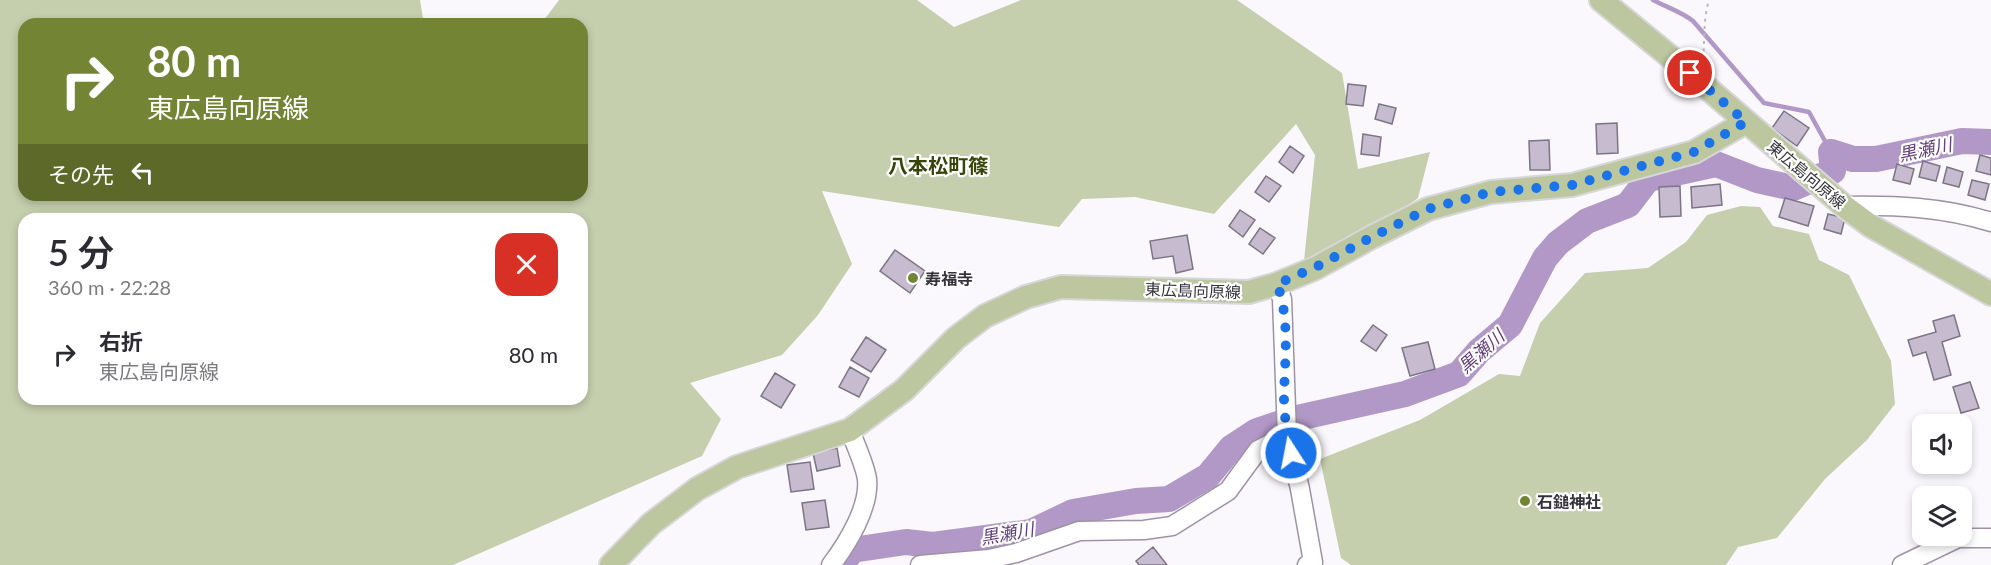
<!DOCTYPE html>
<html lang="ja">
<head>
<meta charset="utf-8">
<style>
  body { margin:0; font-family:Lato,"Noto Sans JP",sans-serif; background:#f7f7f7; color:#2b2b33; height:100vh; display:flex; flex-direction:column; font-size:22px; white-space:nowrap }
  * { box-sizing:border-box; margin:0 }
  p { font-size:20px; color:#7c7c81 }
  .icon { flex:none; width:33px; height:33px; fill:none; stroke:currentColor; stroke-width:2; stroke-linecap:round; stroke-linejoin:round }
  .map { position:relative; flex:1; overflow:hidden }
  .panel { position:absolute; left:18px; top:213px; width:570px; height:192px; display:flex; flex-direction:column; background:#fff; border-radius:18px; box-shadow:0 3px 9px #0003 }
  .panel>* { flex:none }
  .banner { position:absolute; left:18px; top:18px; width:570px; height:183px; border-radius:18px; box-shadow:0 3px 9px #0003; background:#738434; color:#fff; overflow:hidden }
  .tools { position:absolute; left:1912px; top:414px; display:grid; gap:12px }
  .tools a { display:grid; place-items:center; width:60px; height:60px; border-radius:12px; background:#fff; box-shadow:0 3px 9px #0003; font-size:30px }
  .pin { position:absolute; display:grid; place-items:center; width:51px; height:51px; color:#fff; margin:-26px; border:3px solid #fff; border-radius:50%; box-shadow:0 2px 6px #0007 }
  .me { position:absolute; width:66px; margin:-33px; rotate:349deg; stroke-linejoin:round; filter:drop-shadow(0 0 4px #0008) }
  .turn { display:flex; align-items:center; gap:21px; height:126px; padding:0 30px; font-size:27px }
  .turn .icon { width:78px; height:78px; stroke-width:2.5 }
  .turn b { display:block; font-size:42px; line-height:51px }
  .then { display:flex; align-items:center; height:57px; padding:0 30px; background:#0003; gap:12px; font-size:22px }
  .round { display:grid; place-items:center; flex:none; width:63px; height:63px; border-radius:18px; background:#f7f7f7 }
  .summary { display:flex; align-items:center; justify-content:space-between; height:102px; padding:0 30px }
  h1 { font-size:36px; font-weight:600; line-height:45px }
  ul { padding:0; list-style:none }
  li { display:flex; align-items:center; gap:18px; height:78px; padding:0 30px }
  li div { flex:1 }
  li b { display:block; font-size:22px }
  li em { font-style:normal }
  .map>svg:first-child { display:block }
</style>
</head>
<body>
<div class="map">
<svg width="1991" height="565" viewBox="0 0 1991 565">
  <rect width="100%" height="100%" fill="#faf8fc"/>
  <!-- green -->
  <path fill="#c5cead" fill-rule="evenodd" d="M0,0H420L424,24H24V195H582V24H541L559,0H917L954,27L1021,0H1237L1342,73L1358,169L1430,152L1418,198L1390,218L1304,261L1315,155L1296,124L1214,214L1135,197L1082,199L1059,227L822,191L852,264L818,315L782,355L690,383L721,419L702,456L453,565H0ZM24,219H582V399H24Z
    M1741,206L1760,207L1773,226L1809,234L1819,260L1849,275L1891,361L1895,404L1867,440L1825,479L1777,538L1738,547L1726,565H1351L1341,558L1320,459L1420,420L1499,374L1520,376L1540,323L1585,273L1648,268L1686,242L1707,215Z"/>
  <g fill="none" stroke-linecap="round" stroke-linejoin="round">
    <!-- stream -->
    <path stroke="#b298c7" stroke-width="4.5" d="M1653,0C1666,7 1682,12 1693,21L1764,103L1809,112L1831,152"/>
    <!-- river -->
    <path stroke="#b298c7" stroke-width="26" d="M842,565L852,550L906,542L933,545L1031,532L1073,512L1136,501L1169,499L1208,476L1231,448L1257,431L1293,419L1405,394L1459,374L1479,351L1510,325L1545,258L1558,243L1587,221L1628,205L1648,179L1716,164L1757,180L1793,188L1833,171L1831,152L1853,159H1876L1962,141L1991,142"/>
  </g>
  <!-- building -->
  <path fill="#c6bbcf" stroke="#7d7486" stroke-width="1.5" d="M1348,84L1366,86L1363,106L1346,104Z
    M1379,104L1396,108L1392,124L1375,119Z
    M1784,111L1809,128L1797,146L1772,128Z
    M1617,123L1618,153L1597,154L1596,124Z
    M1363,134L1381,137L1379,156L1361,154Z
    M1549,140L1550,170H1530L1529,141Z
    M1290,146L1304,156L1293,173L1279,162Z
    M1980,155L1991,158V175L1976,171Z
    M1923,161L1940,166L1936,181L1919,177Z
    M1897,164L1914,169L1910,184L1893,180Z
    M1947,167L1963,172L1959,187L1943,183Z
    M1266,176L1281,186L1269,202L1255,192Z
    M1972,180L1989,184L1985,200L1968,195Z
    M1720,184L1722,205L1692,208L1691,187Z
    M1680,186L1681,216L1660,217L1659,187Z
    M1785,198L1814,206L1808,226L1779,217Z
    M1240,210L1255,220L1243,237L1229,226Z
    M1828,214L1845,218L1841,234L1824,229Z
    M1260,228L1275,238L1263,254L1249,244Z
    M1187,235L1193,269L1176,273L1173,256L1153,259L1150,241Z
    M895,250L925,271L910,293L880,271Z
    M1954,315L1960,336L1942,342L1951,375L1934,380L1926,352L1913,356L1908,340L1936,332L1933,321Z
    M1373,325L1387,335L1376,351L1361,341Z
    M866,337L886,350L871,372L851,360Z
    M1428,342L1435,369L1410,376L1402,348Z
    M850,367L869,378L859,397L839,387Z
    M775,373L795,385L781,408L761,396Z
    M1970,382L1979,408L1961,413L1953,387Z
    M837,448L840,466L817,471L813,453Z
    M810,462L814,489L791,492L787,465Z
    M825,500L829,527L806,530L802,503Z
    M1153,547L1167,565H1139L1136,561Z"/>
  <g fill="none" stroke-linecap="round" stroke-linejoin="round">
    <defs>
      <path id="minor" d="M1844,206C1895,205 1943,207 1991,222
        M1277,284L1282,299L1287,435L1300,489L1313,562L1307,565
        M831,565C847,544 870,507 867,479C865,465 855,444 850,430
        M920,565L989,559L1016,553L1079,531L1144,530L1172,526L1228,491L1258,450L1287,435
        M1902,565L1958,538H1991"/>
      <path id="major" d="M1601,0L1690,73L1844,206L1871,226L1991,294
        M611,565L651,524L697,489L737,467L850,430L904,390L956,338L985,316L1026,297L1061,287L1249,292L1277,284L1316,268L1372,237L1428,209L1491,192L1572,185L1694,152L1746,122"/>
    </defs>
    <!-- minor casing -->
    <use href="#minor" stroke="#9e93a6" stroke-width="21"/>
    <!-- major casing -->
    <use href="#major" stroke="#d7d6d8" stroke-width="26"/>
    <!-- path -->
    <path stroke="#bbb9be" stroke-width="2" stroke-dasharray="3 4.5" stroke-linecap="butt" d="M1703,59C1705,39 1703,19 1709,0"/>
    <!-- minor -->
    <use href="#minor" stroke="#fff" stroke-width="18"/>
    <!-- major -->
    <use href="#major" stroke="#bcc69f" stroke-width="22"/>
  </g>
  <g fill="none" stroke-linecap="round" stroke-linejoin="round">
    <!-- route -->
    <path stroke="#1a73e8" stroke-width="10" stroke-dasharray="0 18" d="M1291,453C1287,436 1285,420 1284,402C1284,364 1291,321 1277,284L1316,267L1372,237L1428,209L1491,192L1572,185L1653,163L1694,152L1746,122L1690,73"/>
  </g>
  <!-- markers -->
  <g fill="#738434" stroke="#fff" stroke-width="2">
    <circle cx="913" cy="278" r="6"/>
    <circle cx="1525" cy="501" r="6"/>
  </g>
  <g text-anchor="middle" dominant-baseline="central" stroke-width="4.5" stroke-linejoin="round" paint-order="stroke">
    <!-- street labels -->
    <g font-size="16" fill="#37333b" stroke="#fff">
      <text transform="translate(1807 174) rotate(40)">東広島向原線</text>
      <text transform="translate(1193 290) rotate(2)">東広島向原線</text>
    </g>
    <!-- poi labels -->
    <g font-size="16" font-weight="bold" fill="#37333b" stroke="#fff" text-anchor="start">
      <text x="925" y="278">寿福寺</text>
      <text x="1537" y="501">石鎚神社</text>
    </g>
    <!-- water labels -->
    <g font-size="18" font-style="italic" fill="#623f7c" stroke="#fff">
      <text transform="translate(1925 149) rotate(-12)">黒瀬川</text>
      <text transform="translate(1481 351) rotate(-42)">黒瀬川</text>
      <text transform="translate(1007 533) rotate(-10)">黒瀬川</text>
    </g>
    <!-- quarter labels -->
    <g font-size="20" font-weight="bold" fill="#394409" stroke="#fff">
      <text x="938" y="165">八本松町篠</text>
    </g>
  </g>
</svg>
<div class="tools">
<a><svg class="icon" aria-label="sound" viewBox="0 0 24 24"><path d="M4 9h4l5-4v14l-5-4H4zM17 9q2 3 0 6"/></svg></a>
<a><svg class="icon" aria-label="layers" viewBox="0 0 24 24"><path d="M12 4l9 5-9 5-9-5zM3 14l9 5 9-5"/></svg></a>
</div>
<div class="pin" style="left:1690px;top:73px;background:#d93025"><svg class="icon" aria-label="arrive" viewBox="0 0 24 24"><path d="M6 21V4h12l-3 4 3 4H6"/></svg></div>
<svg class="me" style="left:1291px;top:453px" viewBox="-20 -20 40 40"><circle r="17" fill="#1a73e8" stroke="#fff" stroke-width="3"/><path d="M0-11L8 9 0 5-8 9z" fill="#fff"/></svg>
<div class="banner">
<div class="turn"><svg class="icon" aria-label="right" viewBox="0 0 24 24"><path d="M7 20v-9h11M14 6l5 5-5 5"/></svg><div><b>80 m</b>東広島向原線</div></div>
<div class="then">その先<svg class="icon" aria-label="left" viewBox="0 0 24 24"><path d="M17 20v-9H6M10 6l-5 5 5 5"/></svg></div>
</div>
<section class="panel">
<div class="summary"><div><h1>5 分</h1><p>360 m · 22:28</p></div><a class="round" style="background:#d93025;color:#fff"><svg class="icon" aria-label="close" viewBox="0 0 24 24"><path d="M6 6l12 12M18 6L6 18"/></svg></a></div>
<ul>
<li><svg class="icon" aria-label="right" viewBox="0 0 24 24"><path d="M7 20v-9h11M14 6l5 5-5 5"/></svg><div><b>右折</b><p>東広島向原線</p></div><em>80 m</em></li>
</ul>
</section>
</div>
</body>
</html>
